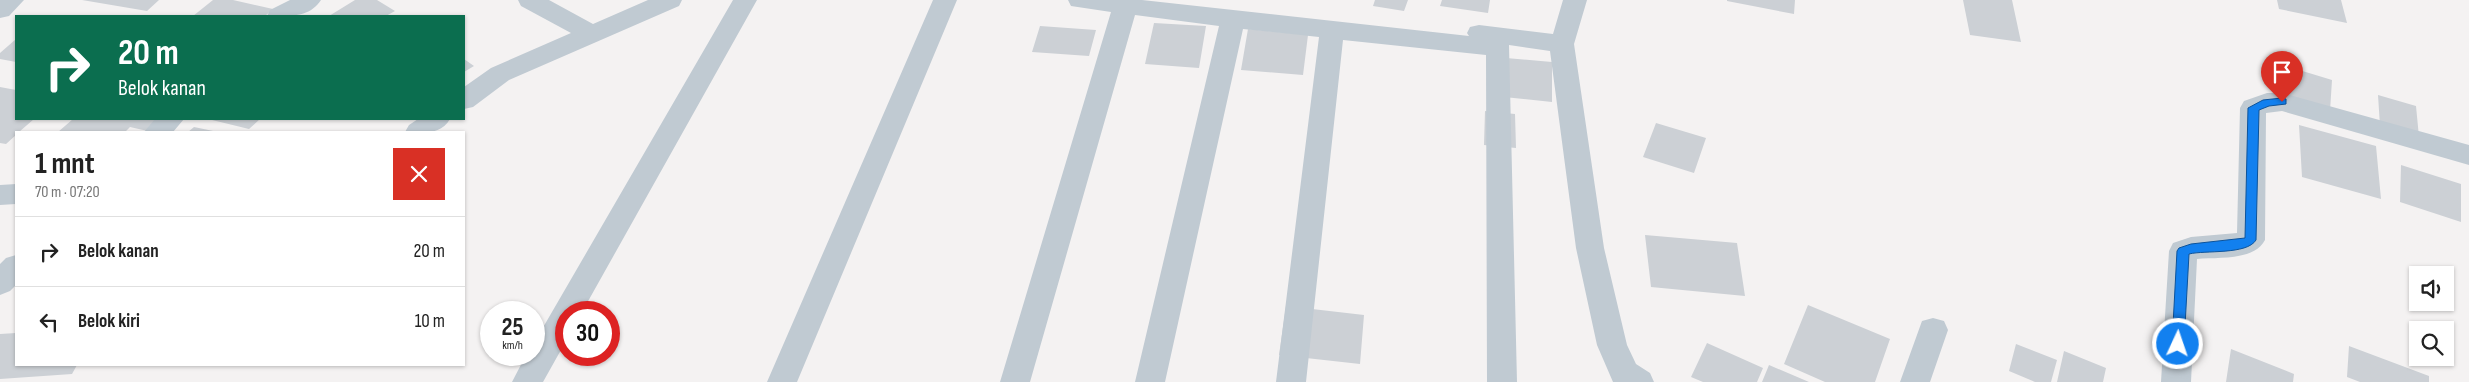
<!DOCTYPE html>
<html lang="id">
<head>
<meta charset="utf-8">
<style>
  body { margin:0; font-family:"Sofia Sans Condensed",sans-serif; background:#f2f2f2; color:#222; height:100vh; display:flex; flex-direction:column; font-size:19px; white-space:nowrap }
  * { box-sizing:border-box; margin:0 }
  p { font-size:16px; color:#767676 }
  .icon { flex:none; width:28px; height:28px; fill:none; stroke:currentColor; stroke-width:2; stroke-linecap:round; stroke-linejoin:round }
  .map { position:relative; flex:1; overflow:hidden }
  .sheet { position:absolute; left:15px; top:131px; width:450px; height:235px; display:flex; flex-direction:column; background:#fff; border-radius:0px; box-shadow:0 1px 4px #0004 }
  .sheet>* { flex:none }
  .banner { position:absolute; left:15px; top:15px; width:450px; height:105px; border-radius:0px; box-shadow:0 1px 4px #0004; background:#0b6e4f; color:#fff; overflow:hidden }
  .controls { position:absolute; left:2409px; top:266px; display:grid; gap:10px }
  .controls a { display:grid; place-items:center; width:45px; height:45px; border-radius:0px; background:#fff; box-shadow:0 1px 4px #0004; font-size:25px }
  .speed { position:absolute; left:480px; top:301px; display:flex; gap:10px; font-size:25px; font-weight:700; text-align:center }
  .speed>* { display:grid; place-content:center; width:65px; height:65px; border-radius:50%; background:#fff; box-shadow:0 1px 4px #0004; line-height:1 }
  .speed small { font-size:12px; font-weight:400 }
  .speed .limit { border:8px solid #d22; background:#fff; color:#111 }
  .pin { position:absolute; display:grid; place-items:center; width:42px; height:42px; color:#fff; margin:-51px -21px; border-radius:50% 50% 50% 0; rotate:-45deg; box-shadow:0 0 5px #0007 }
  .pin .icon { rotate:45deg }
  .me { position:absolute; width:55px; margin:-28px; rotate:3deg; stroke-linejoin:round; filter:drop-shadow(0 0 4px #0008) }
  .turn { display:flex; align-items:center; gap:18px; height:105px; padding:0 20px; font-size:22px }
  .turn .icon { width:65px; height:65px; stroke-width:2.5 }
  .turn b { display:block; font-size:35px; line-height:42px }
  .round { display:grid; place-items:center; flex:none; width:52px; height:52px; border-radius:0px; background:#f2f2f2 }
  .head { display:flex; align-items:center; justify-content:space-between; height:85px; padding:0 20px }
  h1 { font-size:30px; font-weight:700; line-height:38px }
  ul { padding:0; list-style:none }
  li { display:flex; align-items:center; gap:15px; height:70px; padding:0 20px; border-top:1px solid #e0e0e0 }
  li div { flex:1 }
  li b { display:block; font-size:19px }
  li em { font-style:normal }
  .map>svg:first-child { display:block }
</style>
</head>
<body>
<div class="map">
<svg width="2469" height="382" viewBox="0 0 2469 382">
  <rect width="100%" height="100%" fill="#f4f2f2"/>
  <!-- building -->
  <path fill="#ccd0d5" d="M82,0H159L147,11Z
    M213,0H233L273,9L265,16H193Z
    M355,0H377L395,11L386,16H329Z
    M1375,0H1408L1404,11L1373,6Z
    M1442,0H1490L1488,13L1440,6Z
    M1727,0H1795L1794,14L1727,1Z
    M1963,0H2012L2021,42L1970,35Z
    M2277,0H2341L2347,23L2279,9Z
    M1154,23L1206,26L1199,68L1145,64Z
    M1040,26L1096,30L1089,56L1032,52Z
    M1248,29L1308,35L1303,75L1241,70Z
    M16,39V62L0,59V53Z
    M1506,58L1552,62V102L1504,97Z
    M464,59L474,66L464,72Z
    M2286,66L2332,80L2330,111L2283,96Z
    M0,87L16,90V119H34L19,132H16V135L6,144L0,143Z
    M2378,95L2416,106L2419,137L2380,126Z
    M1485,111L1515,114L1516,148L1484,145Z
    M73,119H166L152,132L130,127L125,132H58Z
    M208,119H260L249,129Z
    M1656,123L1706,138L1694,173L1643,157Z
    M2299,125L2376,146L2381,199L2302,177Z
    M194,127L218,132H188Z
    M2401,165L2461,184V222L2400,202Z
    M1645,235L1737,243L1745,296L1651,287Z
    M1808,305L1890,339L1875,382H1825L1784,364Z
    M1286,306L1364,315L1360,364L1279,355Z
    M16,333V365H77L72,374L0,379V334Z
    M1707,343L1763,368L1757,382H1703L1691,377Z
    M2016,344L2057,360L2051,382H2035L2009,371Z
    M2349,346L2429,376V382H2360L2347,377Z
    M2231,349L2294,374L2293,382H2226Z
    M2064,351L2106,368L2103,382H2057Z
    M1769,365L1809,382H1762Z"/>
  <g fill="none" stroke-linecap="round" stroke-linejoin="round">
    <!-- minor -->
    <path fill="#c0cad2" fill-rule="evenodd" d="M0,0H24L9,16L0,18Z
      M290,0H321C309,19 286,16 267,16L270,10Z
      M518,0H549L593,24L648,0H682L679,6L509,80L473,107L464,109V87L491,68L571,33L521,6Z
      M733,0H757L582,312H566V341L543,382H512L526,355H534V343Z
      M933,0H957L797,382H767Z
      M1068,0H1142L1469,36L1467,33L1470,27L1479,25L1553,34L1563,0H1587L1574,44L1604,248L1627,345L1636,364L1650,373L1654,382H1613L1597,345L1576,248L1550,51L1509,45L1517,382H1487L1486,55L1343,40L1306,382H1276L1319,37L1243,29L1165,382H1135L1219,26L1135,15L1030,382H1000L1111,12L1071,6Z
      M2267,93H2282L2469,145V165L2282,111L2266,113L2265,240C2254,261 2218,257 2197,259L2191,382H2161L2169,251L2173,243L2191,237L2237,233L2240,108L2244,101Z
      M155,119H184L173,132H144Z
      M418,119H450C440,136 423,132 405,132L409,125Z
      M16,184V204L0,205V185Z
      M16,255V285L10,291L0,295V264L6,258Z
      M1933,318L1944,321L1948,330L1930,382H1900L1922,321Z"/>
  </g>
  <!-- route -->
  <path fill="#1280ef" stroke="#0c539b" d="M2282,98L2286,99V104L2269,106L2259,110L2256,240C2247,255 2205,250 2189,254L2184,344L2178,350L2174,348L2172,344L2177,251L2179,248L2191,244L2245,238L2248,108L2263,100Z"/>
</svg>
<div class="controls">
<a><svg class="icon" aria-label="sound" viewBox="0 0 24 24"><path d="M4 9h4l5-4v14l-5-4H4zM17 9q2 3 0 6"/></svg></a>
<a><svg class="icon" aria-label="search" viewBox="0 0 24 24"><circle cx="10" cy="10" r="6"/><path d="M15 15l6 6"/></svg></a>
</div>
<div class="speed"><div>25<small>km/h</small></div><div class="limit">30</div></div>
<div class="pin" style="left:2282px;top:102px;background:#d93025"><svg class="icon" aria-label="arrive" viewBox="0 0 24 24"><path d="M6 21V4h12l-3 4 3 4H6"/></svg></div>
<svg class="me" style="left:2178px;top:344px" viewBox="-20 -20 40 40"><circle r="17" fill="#1280ef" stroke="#fff" stroke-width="3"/><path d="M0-11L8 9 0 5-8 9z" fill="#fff"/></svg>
<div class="banner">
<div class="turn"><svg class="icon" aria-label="right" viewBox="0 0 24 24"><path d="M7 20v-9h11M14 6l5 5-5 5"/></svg><div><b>20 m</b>Belok kanan</div></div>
</div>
<section class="sheet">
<div class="head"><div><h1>1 mnt</h1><p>70 m · 07:20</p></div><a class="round" style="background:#d93025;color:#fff"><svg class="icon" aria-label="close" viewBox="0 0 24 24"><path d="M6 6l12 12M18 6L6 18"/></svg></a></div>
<ul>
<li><svg class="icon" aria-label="right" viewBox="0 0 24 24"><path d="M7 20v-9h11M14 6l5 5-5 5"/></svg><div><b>Belok kanan</b></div><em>20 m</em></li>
<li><svg class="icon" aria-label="left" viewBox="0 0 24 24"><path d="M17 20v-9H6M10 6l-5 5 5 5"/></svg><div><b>Belok kiri</b></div><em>10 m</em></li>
</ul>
</section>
</div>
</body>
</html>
